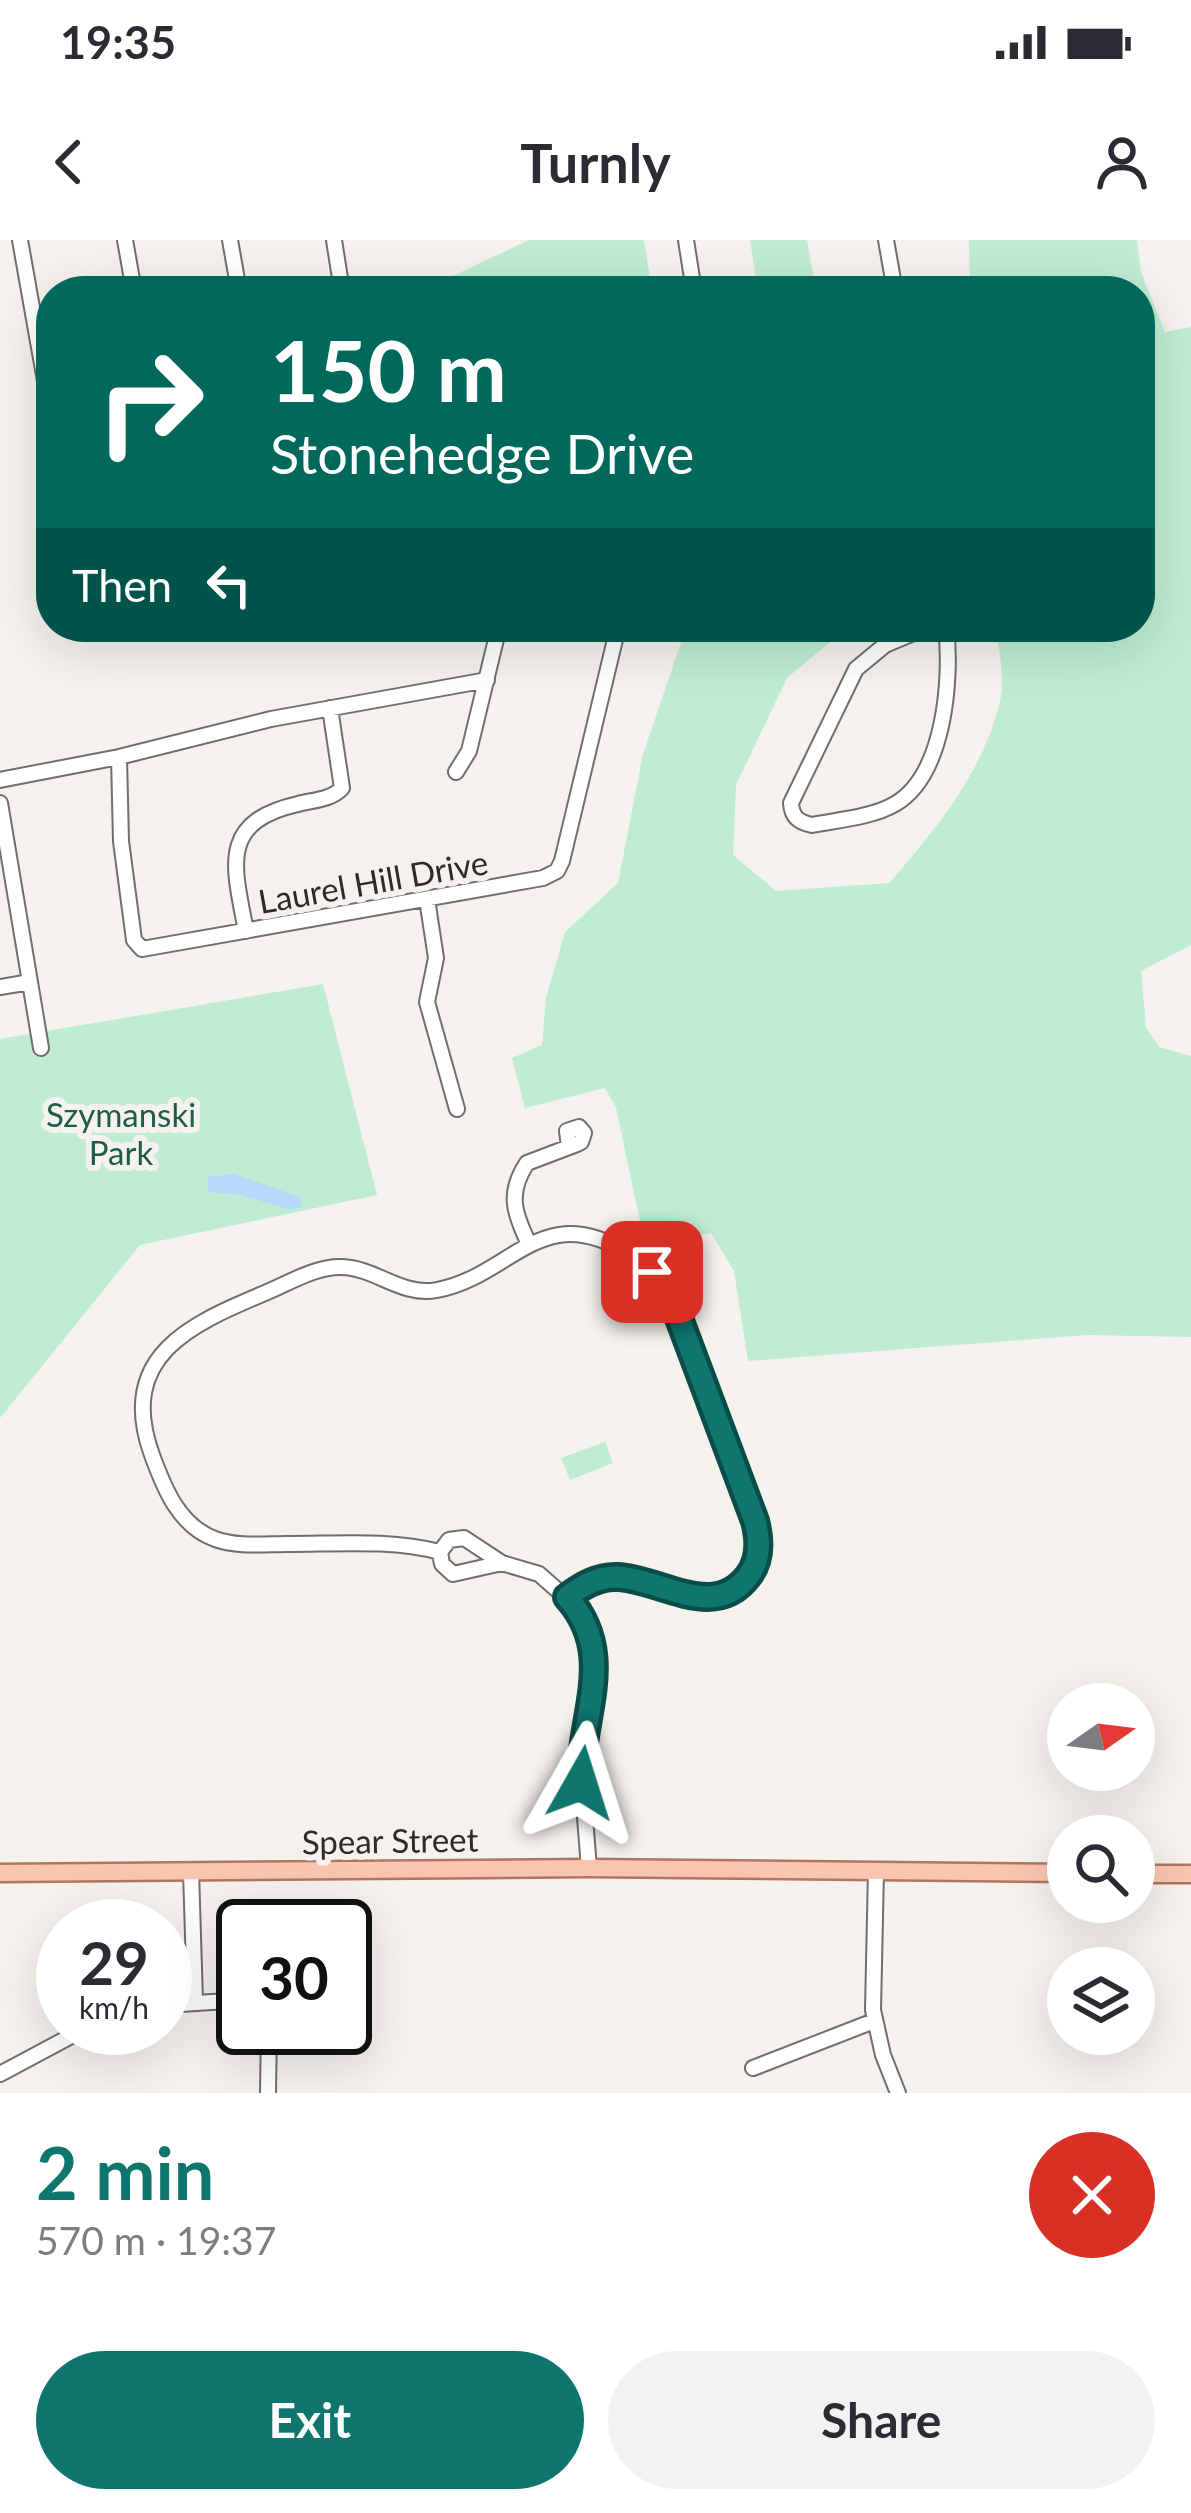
<!DOCTYPE html>
<html lang="en">
<head>
<meta charset="utf-8">
<style>
  body { margin:0; font-family:Lato,sans-serif; background:#f2f2f3; color:#2b2b33; height:100vh; display:flex; flex-direction:column; font-size:45px; white-space:nowrap }
  * { box-sizing:border-box; margin:0 }
  p { font-size:39px; color:#7c7c81 }
  .icon { flex:none; width:66px; height:66px; fill:none; stroke:currentColor; stroke-width:2; stroke-linecap:round; stroke-linejoin:round }
  .map { position:relative; height:1853px; overflow:hidden }
  .details { display:flex; flex-direction:column; background:#fff; flex:1 }
  .details>* { flex:none }
  .guide { position:absolute; left:36px; top:36px; width:1119px; height:366px; border-radius:48px; box-shadow:0 12px 48px #0002; background:#00695c; color:#fff; overflow:hidden }
  .needle { width:78px; rotate:76deg }
  .buttons { position:absolute; left:1047px; top:1443px; display:grid; gap:24px }
  .buttons a { display:grid; place-items:center; width:108px; height:108px; border-radius:50%; background:#fff; box-shadow:0 12px 48px #0002; font-size:60px }
  .speed { position:absolute; left:36px; top:1659px; display:flex; gap:24px; font-size:60px; font-weight:700; text-align:center }
  .speed>* { display:grid; place-content:center; width:156px; height:156px; border-radius:50%; background:#fff; box-shadow:0 12px 48px #0002; line-height:1 }
  .speed small { font-size:30px; font-weight:400 }
  .speed .limit { border:6px solid #111; border-radius:18px; background:#fff; color:#111 }
  .pin { position:absolute; display:grid; place-items:center; width:102px; height:102px; color:#fff; margin:-51px; border-radius:24px; box-shadow:0 6px 18px #0006 }
  .me { position:absolute; width:132px; margin:-66px; rotate:6deg; stroke-linejoin:round; filter:drop-shadow(0 0 9px #0008) }
  .turn { display:flex; align-items:center; gap:42px; height:252px; padding:0 36px; font-size:54px }
  .turn .icon { width:156px; height:156px; stroke-width:2.5 }
  .turn b { display:block; font-size:84px; line-height:102px }
  .then { display:flex; align-items:center; height:114px; padding:0 36px; background:#0003; gap:24px; font-size:45px }
  .round { display:grid; place-items:center; flex:none; width:126px; height:126px; border-radius:63px; background:#f2f2f3 }
  .summary { display:flex; align-items:center; justify-content:space-between; height:204px; padding:0 36px }
  h1 { font-size:72px; font-weight:700; line-height:90px; color:#0f766e }
  .primary-button { display:flex; gap:24px; margin-top:auto; padding:24px 36px }
  .primary-button a { flex:1; height:138px; border-radius:72px; background:#0f766e; color:#fff; font-size:48px; font-weight:700; line-height:138px; text-align:center }
  .primary-button a+a { background:#f2f2f3; color:#2b2b33 }
  .status { display:flex; justify-content:space-between; align-items:center; height:84px; padding:0 60px; background:#fff; direction:ltr }
  .status svg { height:33px; fill:currentColor }
  header { display:flex; justify-content:space-between; align-items:center; height:156px; padding:0 36px; background:#fff; font-size:54px; font-weight:700 }
  .map>svg:first-child { display:block }
</style>
</head>
<body>
<div class="status"><b>19:35</b><svg viewBox="0 0 49 12"><path d="M0 12V9h3v3zM5 12V6h3v6zM10 12V3h3v9zM15 12V0h3v12zM26 1h20v11H26zM47 4h2v5h-2z"/></svg></div>
<header><svg class="icon" aria-label="back" viewBox="0 0 24 24"><path d="M15 5l-7 7 7 7"/></svg>Turnly<svg class="icon" aria-label="person" viewBox="0 0 24 24"><circle cx="12" cy="8" r="4"/><path d="M4 21q1-7 8-7t8 7"/></svg></header>
<div class="map">
<svg width="1191" height="1853" viewBox="0 0 1191 1853">
  <rect width="100%" height="100%" fill="#f5f2ee"/>
  <!-- green -->
  <path fill="#bfecd2" d="M529,0H644L652,51H421Z
    M750,0H807L816,51H758Z
    M969,0H1137L1141,32L1165,92L1191,87V705L1141,731L1146,787L1159,807L1191,816V1097L1087,1095L748,1121L734,1031L711,993L645,1004L616,868L605,848L525,868L512,818L542,805L546,758L565,692L618,643L643,514L683,397L695,387H848L787,438L736,545L733,615L776,651L889,643C935,591 984,531 1000,461C1006,440 998,409 996,387H1140V51H970Z
    M323,744L377,955L140,1005L0,1178V799Z
    M605,1202L613,1223L570,1240L561,1218Z"/>
  <!-- water -->
  <path fill="#b5dafb" d="M234,934L300,957L302,966L292,970L237,954L208,952V937Z"/>
  <g fill="none" stroke-linecap="round" stroke-linejoin="round">
    <defs>
      <path id="minor" d="M20,0L51,175
        M125,0L134,51
        M230,0L239,51
        M334,0L342,51
        M686,0L694,51
        M886,0L895,51
        M110,387H121
        M928,387L885,405L856,429L791,563C792,577 798,582 812,585C838,580 873,577 895,564C945,535 952,438 946,387
        M119,517L121,601L134,700L142,709L543,638L557,631L562,621L618,387
        M456,532L469,511L499,387
        M0,540L119,517L271,479L487,440
        M0,563L41,808
        M427,659L436,718L427,762L457,869
        M246,691C234,627 218,582 298,564C313,560 331,560 342,548L330,468
        M0,747L30,742
        M529,1004C514,973 507,953 527,923L577,904L581,902L584,893L579,887L567,891L569,907
        M440,1312C390,1299 338,1304 287,1304C263,1304 237,1307 215,1299C179,1286 164,1248 152,1215C116,1116 191,1084 265,1053C289,1043 316,1026 342,1027C376,1028 402,1057 437,1050C512,1036 541,958 629,1014C642,1022 654,1033 663,1045C678,1066 685,1095 694,1120C715,1174 735,1228 755,1281C760,1300 761,1319 749,1335C715,1382 661,1339 618,1337C598,1336 582,1346 567,1357
        M502,1323L453,1334L442,1324L440,1312L449,1300L464,1298L502,1323L539,1334L572,1363L587,1388L596,1434L581,1527L589,1628
        M876,1630L873,1770L883,1815L898,1853
        M191,1631L195,1761
        M165,1765L243,1760
        M753,1828L874,1781
        M0,1834L86,1788
        M268,1853L269,1788"/>
      <path id="major" d="M0,1633L589,1628L1068,1633
        M1134,1634H1191"/>
    </defs>
    <!-- minor casing -->
    <use href="#minor" stroke="#716e6b" stroke-width="18"/>
    <!-- major casing -->
    <use href="#major" stroke="#af7660" stroke-width="21"/>
    <!-- minor -->
    <use href="#minor" stroke="#fff" stroke-width="14"/>
    <!-- major -->
    <use href="#major" stroke="#f9c5b1" stroke-width="16"/>
  </g>
  <g fill="none" stroke-linecap="round" stroke-linejoin="round">
    <defs>
      <path id="route" d="M581,1543C579,1477 619,1415 567,1357C582,1346 598,1336 618,1337C661,1339 715,1382 749,1335C761,1319 760,1300 755,1281L674,1065L652,1032"/>
    </defs>
    <!-- route casing -->
    <use href="#route" stroke="#0a4d48" stroke-width="30"/>
    <!-- route -->
    <use href="#route" stroke="#0f766e" stroke-width="21"/>
  </g>
  <g text-anchor="middle" dominant-baseline="central" stroke-width="12" stroke-linejoin="round" paint-order="stroke">
    <!-- street labels -->
    <g font-size="33" fill="#2c2b29" stroke="#f5f2ee">
      <text transform="translate(373 641) rotate(-10)">Laurel Hill Drive</text>
      <text transform="translate(390 1600) rotate(-1)">Spear Street</text>
    </g>
    <!-- park labels -->
    <g font-size="33" fill="#1c5f40" stroke="#f5f2ee">
      <text x="121" y="874">Szymanski<tspan x="121" dy="38">Park</tspan></text>
    </g>
  </g>
</svg>
<div class="buttons">
<a><svg class="needle" viewBox="-14 -14 28 28"><path d="M0-13l5 13h-10z" fill="#e53935"/><path d="M0 13l5-13h-10z" fill="#7c7c81"/></svg></a>
<a><svg class="icon" aria-label="search" viewBox="0 0 24 24"><circle cx="10" cy="10" r="6"/><path d="M15 15l6 6"/></svg></a>
<a><svg class="icon" aria-label="layers" viewBox="0 0 24 24"><path d="M12 4l9 5-9 5-9-5zM3 14l9 5 9-5"/></svg></a>
</div>
<div class="speed"><div>29<small>km/h</small></div><div class="limit">30</div></div>
<div class="pin" style="left:652px;top:1032px;background:#d93025"><svg class="icon" aria-label="arrive" viewBox="0 0 24 24"><path d="M6 21V4h12l-3 4 3 4H6"/></svg></div>
<svg class="me" style="left:581px;top:1543px" viewBox="-20 -20 40 40"><path d="M0-17L14 15 0 8-14 15z" fill="#0f766e" stroke="#fff" stroke-width="4"/></svg>
<div class="guide">
<div class="turn"><svg class="icon" aria-label="right" viewBox="0 0 24 24"><path d="M7 20v-9h11M14 6l5 5-5 5"/></svg><div><b>150 m</b>Stonehedge Drive</div></div>
<div class="then">Then<svg class="icon" aria-label="left" viewBox="0 0 24 24"><path d="M17 20v-9H6M10 6l-5 5 5 5"/></svg></div>
</div>
</div>
<section class="details">
<div class="summary"><div><h1>2 min</h1><p>570 m · 19:37</p></div><a class="round" style="background:#d93025;color:#fff"><svg class="icon" aria-label="close" viewBox="0 0 24 24"><path d="M6 6l12 12M18 6L6 18"/></svg></a></div>
<div class="primary-button"><a>Exit</a><a>Share</a></div>
</section>
</body>
</html>
